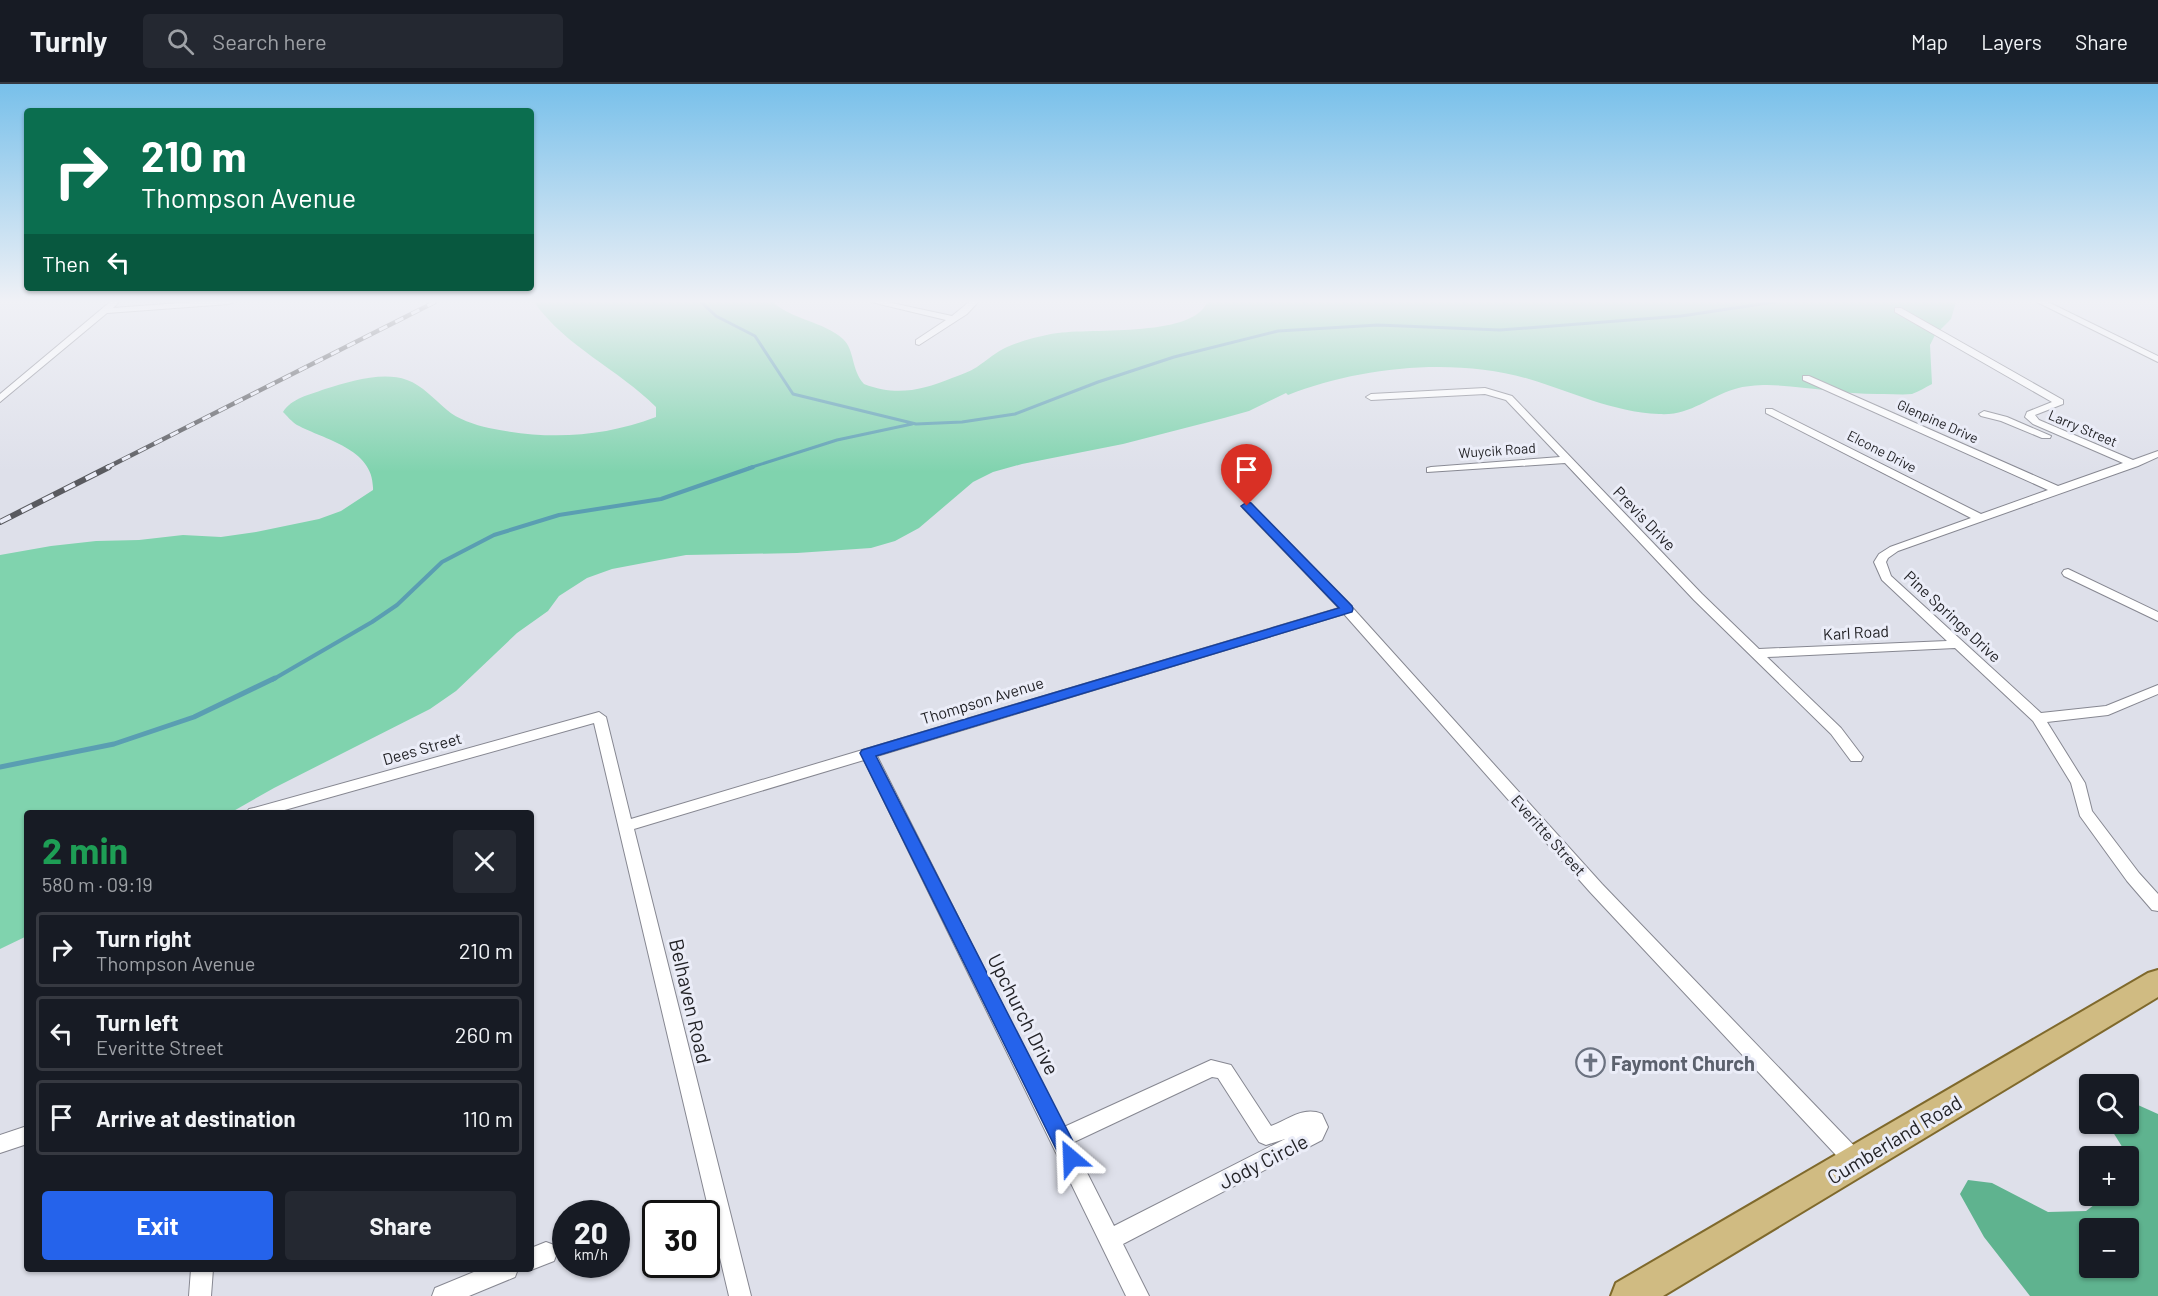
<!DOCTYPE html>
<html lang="en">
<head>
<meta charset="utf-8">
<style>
  body { margin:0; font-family:Barlow,sans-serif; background:#242831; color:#f1f3f6; height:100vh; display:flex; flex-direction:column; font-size:22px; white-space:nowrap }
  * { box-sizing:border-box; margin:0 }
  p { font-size:20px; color:#9ea1a6 }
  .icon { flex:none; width:33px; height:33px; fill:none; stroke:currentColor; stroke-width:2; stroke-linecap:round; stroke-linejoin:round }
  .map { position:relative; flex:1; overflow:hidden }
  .panel { position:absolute; left:24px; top:726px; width:510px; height:462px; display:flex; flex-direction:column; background:#171b24; border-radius:6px; box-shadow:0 2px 4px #0004 }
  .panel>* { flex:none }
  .banner { position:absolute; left:24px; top:24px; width:510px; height:183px; border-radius:6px; box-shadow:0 2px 4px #0004; background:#0b6e4f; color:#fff; overflow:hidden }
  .buttons { position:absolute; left:2079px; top:990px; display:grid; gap:12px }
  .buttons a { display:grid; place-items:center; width:60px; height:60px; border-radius:6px; background:#171b24; box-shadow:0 2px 4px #0004; font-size:30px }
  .speed { position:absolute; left:552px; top:1116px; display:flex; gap:12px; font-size:30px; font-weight:700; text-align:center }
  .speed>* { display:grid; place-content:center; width:78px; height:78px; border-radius:50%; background:#171b24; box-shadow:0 2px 4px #0004; line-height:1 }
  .speed small { font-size:15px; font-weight:400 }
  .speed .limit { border:3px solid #111; border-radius:9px; background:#fff; color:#111 }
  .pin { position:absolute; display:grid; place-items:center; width:51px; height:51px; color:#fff; margin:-62px -26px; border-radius:50% 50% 50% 0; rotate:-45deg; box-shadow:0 0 6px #0007 }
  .pin .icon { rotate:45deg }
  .me { position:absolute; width:66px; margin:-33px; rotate:334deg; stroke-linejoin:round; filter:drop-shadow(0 0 4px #0008) }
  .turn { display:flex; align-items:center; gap:21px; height:126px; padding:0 18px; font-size:27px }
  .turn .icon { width:78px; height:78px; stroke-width:2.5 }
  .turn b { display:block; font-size:42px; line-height:51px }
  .then { display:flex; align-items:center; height:57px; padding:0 18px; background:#0003; gap:12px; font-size:22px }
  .round { display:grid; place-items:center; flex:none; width:63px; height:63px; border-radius:6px; background:#242831 }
  .headline { display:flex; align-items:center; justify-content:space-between; height:102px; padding:0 18px }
  h1 { font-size:36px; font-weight:700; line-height:45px; color:#1e9e55 }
  .button { display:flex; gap:12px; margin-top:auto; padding:12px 18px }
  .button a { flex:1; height:69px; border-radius:6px; background:#2563eb; color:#fff; font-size:24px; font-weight:700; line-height:69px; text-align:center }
  .button a+a { background:#242831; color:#f1f3f6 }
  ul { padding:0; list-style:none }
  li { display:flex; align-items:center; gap:18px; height:75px; margin:0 12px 9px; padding:0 6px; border:3px solid #363941; border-radius:6px }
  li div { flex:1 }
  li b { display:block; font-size:22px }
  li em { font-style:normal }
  header { display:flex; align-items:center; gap:36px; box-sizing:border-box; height:84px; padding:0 30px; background:#171b24; border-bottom:2px solid #363941 }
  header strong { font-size:28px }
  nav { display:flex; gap:33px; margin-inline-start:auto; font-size:21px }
  .search { width:420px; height:54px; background:#242831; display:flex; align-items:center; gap:15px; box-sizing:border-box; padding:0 21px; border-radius:6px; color:#9ea1a6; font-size:22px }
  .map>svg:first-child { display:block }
</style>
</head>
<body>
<header>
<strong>Turnly</strong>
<div class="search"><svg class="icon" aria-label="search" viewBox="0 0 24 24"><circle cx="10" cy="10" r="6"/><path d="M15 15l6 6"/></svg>Search here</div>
<nav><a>Map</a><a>Layers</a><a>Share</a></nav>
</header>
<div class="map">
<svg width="2158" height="1212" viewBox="0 0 2158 1212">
  <rect width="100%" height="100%" fill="#dee0ea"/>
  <!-- green -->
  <path fill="#80d3ae" d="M534,218H773C792,236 823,237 843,255C855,266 851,286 864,300C895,312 921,307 952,294C960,291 969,288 977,283C987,276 996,268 1007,263C1021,257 1036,253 1051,250C1084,243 1193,255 1207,218H1956L1951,235L1935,251L1930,261L1932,300C1926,303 1918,308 1912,310C1903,311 1893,310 1884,310C1845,311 1806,302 1767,301C1757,301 1744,302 1735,305C1707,313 1691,332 1659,330C1612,328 1573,308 1529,295C1454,273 1359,283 1288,311L1286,309L1249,327L1224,334L1123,360L1022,380L993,388L973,398L919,444L895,457L871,464L797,469L686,471L612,485L587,494L559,512L548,527L517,549L456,607L430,625L274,704L230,729H27V852L0,865V471L51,462L96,457L139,456L183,451L221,453L256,448L319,435L341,427L373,406C375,365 325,356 297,341C292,338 287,332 283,328C292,314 309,311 325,305C349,298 382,287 407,296C422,301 435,316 447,326C457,335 475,341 489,344C547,356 600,354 656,333V323C618,285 566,263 534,218Z"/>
  <!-- forest -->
  <path fill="#5fb38f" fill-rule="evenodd" d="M2129,1017L2158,1030V1212H2030L1984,1153L1960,1110L1968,1096L1992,1099L2048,1128L2086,1127L2106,1112H2128L2129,1089L2134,1082L2108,1040H2128ZM2090,1144H2128V1184H2090Z"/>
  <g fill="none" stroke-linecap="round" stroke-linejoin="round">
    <!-- stream-far2 -->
    <path stroke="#5a9eb2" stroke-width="3" d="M701,218L716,232L755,252L793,310L916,340L962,338L1015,330L1098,298L1174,273L1278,247L1378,241L1500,246L1681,232L1775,218
      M749,384L837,356L912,340"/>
    <!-- stream-far1 -->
    <path stroke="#5a9eb2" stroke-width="4" d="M272,596L372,538L397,521L442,478L494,451L559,431L661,415L753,383"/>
    <!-- stream -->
    <path stroke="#5a9eb2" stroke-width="5" d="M0,683L114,660L194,633L275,594"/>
    <defs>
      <path id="minor" d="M110,218H119L113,224L193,218H233L229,220L107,229L0,318V310Z
        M871,218H887L952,232L969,218H978L967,230L919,261L916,260V256L946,236Z
        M2037,218H2048L2158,272V278Z
        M1895,224H1901L2063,316V320L2035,331L2039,336L2133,376L2158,367V373L2138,382L1898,467L1888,474L1886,478L1891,492L2041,629L2106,622L2158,601V610L2108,631L2047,638L2085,699L2092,727L2139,789L2158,810V827L2152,826L2127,797L2080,732L2071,699L2033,637L1955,564L1767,573L1841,644L1863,673L1861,677H1851L1831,650L1694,516L1565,379L1427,388V384L1431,383L1560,373L1506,316L1485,310L1371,316L1366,313L1371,310L1485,304L1512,312L1702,510L1759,565L1947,557L1882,496L1874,478L1879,470L1890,463L1971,434L1766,329V325H1772L1981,430L2048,406L1803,296V292H1809L2058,402L2123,379L2033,340L2025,333L2027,328L2052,318L1895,228Z
        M1984,327L2007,333L2051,352L2050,354H2042L2001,337L1981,332L1979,330Z
        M1247,419L1251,420L1351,522L1602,800L1863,1071L1866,1078L1863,1085L1856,1088L1849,1085L1590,808L1344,530L877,672L1064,1043L1211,976L1231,981L1271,1042C1288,1036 1303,1022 1322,1030L1328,1043L1322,1056L1123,1160L1149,1212H1126L864,676L634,745L751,1212H729L594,639L274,729H246L249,725L254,724L599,628L606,633L631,735L1339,524L1243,424L1242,422ZM1212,993L1218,994L1259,1058L1266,1061L1285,1055L1114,1142L1072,1059Z
        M2068,485L2158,528V537L2064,492L2062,489L2064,486Z
        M27,1042V1060L0,1069V1051Z
        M546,1158L554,1161L557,1169L554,1177L531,1186L529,1185L531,1164Z
        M191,1185H213L211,1212H189Z
        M481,1185H518L515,1193L469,1212H432L435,1204Z"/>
      <path id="primary" d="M2158,886V913L1663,1212H1611L1616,1199L2148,889Z"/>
    </defs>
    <!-- minor casing -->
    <use href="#minor" stroke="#868791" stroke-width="2"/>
    <!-- primary casing -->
    <use href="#primary" stroke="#7f692c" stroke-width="4"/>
    <!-- minor -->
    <use href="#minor" fill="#fff" fill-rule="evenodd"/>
    <!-- primary -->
    <use href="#primary" fill="#d0bb82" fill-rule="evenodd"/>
    <defs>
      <path id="rail-far1" d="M106,384L435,218"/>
      <path id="rail" d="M0,438L109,383"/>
    </defs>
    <!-- rail-far1 casing -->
    <use href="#rail-far1" stroke="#595a5f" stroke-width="4.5"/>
    <!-- rail casing -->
    <use href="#rail" stroke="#595a5f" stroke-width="6"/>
    <!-- rail-far1 -->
    <use href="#rail-far1" stroke="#ebedf8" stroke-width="3" stroke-dasharray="9" stroke-linecap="butt"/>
    <!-- rail -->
    <use href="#rail" stroke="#ebedf8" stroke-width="4" stroke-dasharray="12" stroke-linecap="butt"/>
  </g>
  <!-- sky -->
  <linearGradient id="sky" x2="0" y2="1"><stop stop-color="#78c0ea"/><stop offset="0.56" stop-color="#f0f1f6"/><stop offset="1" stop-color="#f0f1f6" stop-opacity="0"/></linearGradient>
  <rect width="2158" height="388" fill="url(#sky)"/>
  <!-- route -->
  <path fill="#2563eb" stroke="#184099" stroke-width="1.5" d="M1247,418L1251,419L1352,522L1353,525L1352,528L876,672L1078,1067L1081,1074L1078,1081L1071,1084L1064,1081L860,669L862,666L1339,524L1243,424L1241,422Z"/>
  <!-- icons -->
  <defs>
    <symbol id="church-ring" viewBox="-11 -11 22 22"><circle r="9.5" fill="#ebedf8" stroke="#6b7280" stroke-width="1.5"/><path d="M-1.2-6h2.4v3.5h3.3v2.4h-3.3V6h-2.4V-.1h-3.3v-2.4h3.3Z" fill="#6b7280"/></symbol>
  </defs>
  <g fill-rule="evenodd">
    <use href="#church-ring" x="1574" y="962" width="33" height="33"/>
  </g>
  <g text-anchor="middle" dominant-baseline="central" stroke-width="6" stroke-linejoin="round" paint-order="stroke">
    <!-- far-street labels -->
    <g font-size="14" fill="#232327" stroke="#ebedf8">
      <text transform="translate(1938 337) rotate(24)">Glenpine Drive</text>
      <text transform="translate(2083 344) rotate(23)">Larry Street</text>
      <text transform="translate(1497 366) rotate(-4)">Wuycik Road</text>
      <text transform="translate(1882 367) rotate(27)">Elcone Drive</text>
    </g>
    <!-- street labels -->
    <g font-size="16" fill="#232327" stroke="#ebedf8">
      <text transform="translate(1645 434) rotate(46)">Previs Drive</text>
      <text transform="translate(1953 532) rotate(43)">Pine Springs Drive</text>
      <text transform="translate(1856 548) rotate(-3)">Karl Road</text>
      <text transform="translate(982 616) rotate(-17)">Thompson Avenue</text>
      <text transform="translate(422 664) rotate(-16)">Dees Street</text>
      <text transform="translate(1549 751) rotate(48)">Everitte Street</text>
    </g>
    <!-- near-street labels -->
    <g font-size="20" fill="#232327" stroke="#ebedf8">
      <text transform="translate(691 917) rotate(77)">Belhaven Road</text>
      <text transform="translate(1024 930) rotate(63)">Upchurch Drive</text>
      <text transform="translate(1894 1055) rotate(-31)">Cumberland Road</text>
      <text transform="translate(1263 1077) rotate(-27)">Jody Circle</text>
    </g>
    <!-- near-worship labels -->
    <g font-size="20" font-weight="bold" fill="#5b616d" stroke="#ebedf8" text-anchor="start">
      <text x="1611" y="979">Faymont Church</text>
    </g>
  </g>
</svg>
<div class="buttons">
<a><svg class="icon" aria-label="search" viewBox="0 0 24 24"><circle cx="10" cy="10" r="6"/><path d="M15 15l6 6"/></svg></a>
<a>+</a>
<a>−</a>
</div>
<div class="speed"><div>20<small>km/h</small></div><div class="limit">30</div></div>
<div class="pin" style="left:1247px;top:422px;background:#d93025"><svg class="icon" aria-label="arrive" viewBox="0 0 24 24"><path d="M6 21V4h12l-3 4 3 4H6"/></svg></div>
<svg class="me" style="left:1071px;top:1074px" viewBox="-20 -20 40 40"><path d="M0-17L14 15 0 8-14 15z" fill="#2563eb" stroke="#fff" stroke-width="4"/></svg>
<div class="banner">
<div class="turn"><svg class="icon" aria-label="right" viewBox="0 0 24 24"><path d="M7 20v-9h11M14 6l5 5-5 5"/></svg><div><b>210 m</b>Thompson Avenue</div></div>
<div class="then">Then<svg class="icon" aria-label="left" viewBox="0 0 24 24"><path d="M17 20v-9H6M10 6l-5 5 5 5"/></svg></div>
</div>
<section class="panel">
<div class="headline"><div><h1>2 min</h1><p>580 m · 09:19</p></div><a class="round"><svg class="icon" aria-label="close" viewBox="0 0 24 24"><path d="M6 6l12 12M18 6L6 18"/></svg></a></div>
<ul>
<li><svg class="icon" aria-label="right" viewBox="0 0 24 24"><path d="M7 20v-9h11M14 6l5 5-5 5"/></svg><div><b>Turn right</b><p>Thompson Avenue</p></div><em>210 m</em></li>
<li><svg class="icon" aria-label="left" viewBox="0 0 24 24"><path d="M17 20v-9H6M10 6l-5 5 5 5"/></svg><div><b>Turn left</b><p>Everitte Street</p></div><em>260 m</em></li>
<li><svg class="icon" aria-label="arrive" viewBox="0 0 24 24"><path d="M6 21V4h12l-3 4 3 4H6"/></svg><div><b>Arrive at destination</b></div><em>110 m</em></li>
</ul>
<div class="button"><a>Exit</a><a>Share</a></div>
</section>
</div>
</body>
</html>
